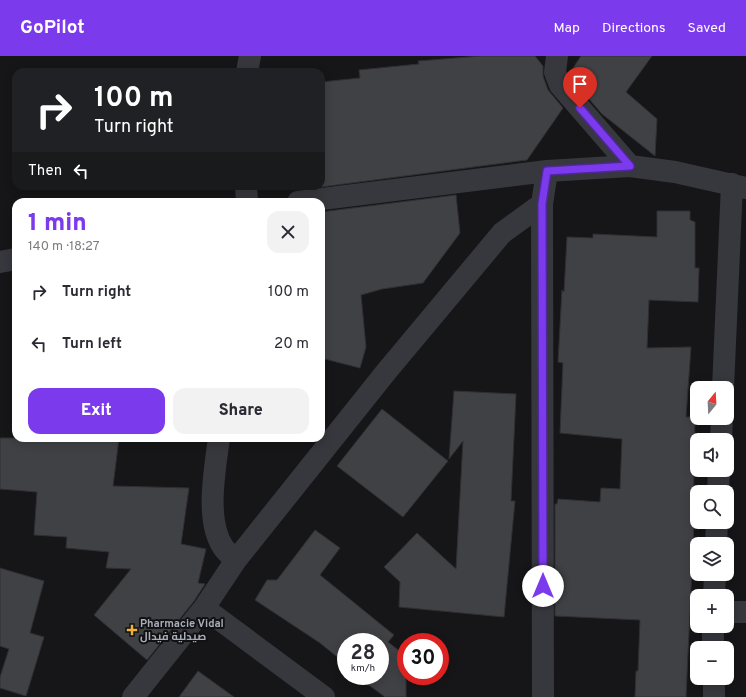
<!DOCTYPE html>
<html lang="en">
<head>
<meta charset="utf-8">
<style>
  body { margin:0; font-family:Overpass,Cairo,sans-serif; background:#f2f2f3; color:#2b2b33; height:100vh; display:flex; flex-direction:column; font-size:15px; white-space:nowrap }
  * { box-sizing:border-box; margin:0 }
  p { font-size:13px; color:#7c7c81 }
  .icon { flex:none; width:22px; height:22px; fill:none; stroke:currentColor; stroke-width:2; stroke-linecap:round; stroke-linejoin:round }
  .map { position:relative; flex:1; overflow:hidden }
  .drawer { position:absolute; left:12px; top:142px; width:313px; height:244px; display:flex; flex-direction:column; background:#fff; border-radius:12px; box-shadow:0 2px 10px #0003 }
  .drawer>* { flex:none }
  .guide { position:absolute; left:12px; top:12px; width:313px; height:122px; border-radius:12px; box-shadow:0 2px 10px #0003; background:#202124; color:#fff; overflow:hidden }
  .needle { width:26px; rotate:18deg }
  .tools { position:absolute; left:690px; top:325px; display:grid; gap:8px }
  .tools a { display:grid; place-items:center; width:44px; height:44px; border-radius:8px; background:#fff; box-shadow:0 2px 10px #0003; font-size:20px }
  .speed { position:absolute; left:337px; top:577px; display:flex; gap:8px; font-size:20px; font-weight:700; text-align:center }
  .speed>* { display:grid; place-content:center; width:52px; height:52px; border-radius:50%; background:#fff; box-shadow:0 2px 10px #0003; line-height:1 }
  .speed small { font-size:10px; font-weight:400 }
  .speed .limit { border:6px solid #d22; background:#fff; color:#111 }
  .pin { position:absolute; display:grid; place-items:center; width:34px; height:34px; color:#fff; margin:-41px -17px; border-radius:50% 50% 50% 0; rotate:-45deg; box-shadow:0 0 4px #0007 }
  .pin .icon { rotate:45deg }
  .me { position:absolute; width:44px; margin:-22px; rotate:0deg; stroke-linejoin:round; filter:drop-shadow(0 0 3px #0008) }
  .turn { display:flex; align-items:center; gap:14px; height:84px; padding:0 16px; font-size:18px }
  .turn .icon { width:52px; height:52px; stroke-width:2.5 }
  .turn b { display:block; font-size:28px; line-height:34px }
  .then { display:flex; align-items:center; height:38px; padding:0 16px; background:#0003; gap:8px; font-size:15px }
  .round { display:grid; place-items:center; flex:none; width:42px; height:42px; border-radius:12px; background:#f2f2f3 }
  .overview { display:flex; align-items:center; justify-content:space-between; height:68px; padding:0 16px }
  h1 { font-size:24px; font-weight:800; line-height:30px; color:#7c3aed }
  .action { display:flex; gap:8px; margin-top:auto; padding:8px 16px }
  .action a { flex:1; height:46px; border-radius:12px; background:#7c3aed; color:#fff; font-size:16px; font-weight:800; line-height:46px; text-align:center }
  .action a+a { background:#f2f2f3; color:#2b2b33 }
  ul { padding:0; list-style:none }
  li { display:flex; align-items:center; gap:12px; height:52px; padding:0 16px }
  li div { flex:1 }
  li b { display:block; font-size:15px }
  li em { font-style:normal }
  header { display:flex; align-items:center; gap:24px; box-sizing:border-box; height:56px; padding:0 20px; background:#7c3aed; color:#fff }
  header strong { font-size:19px }
  nav { display:flex; gap:22px; margin-inline-start:auto; font-size:14px }
  .map>svg:first-child { display:block }
</style>
</head>
<body>
<header>
<strong>GoPilot</strong>
<nav><a>Map</a><a>Directions</a><a>Saved</a></nav>
</header>
<div class="map">
<svg width="746" height="641" viewBox="0 0 746 641">
  <rect width="100%" height="100%" fill="#161618"/>
  <!-- building -->
  <path fill="#404145" stroke="#303034" d="M481,0H535L543,10V20L548,34L563,52L527,104L321,131V26L360,22L359,14L419,8L418,5Z
    M581,0H652L626,36L657,63L655,100L602,58L571,22L569,18Z
    M456,139L460,177L423,227L382,233L361,239L366,291L360,312L321,302V156Z
    M657,155H690V164L695,166V212H699L698,246L649,244L647,292L691,291L686,361H695L693,468H694L686,641H635L636,615H638L640,564L555,560V448H557L558,443L600,446L601,432L620,433L622,383L560,377L563,307L558,306L562,234L564,236L567,181L593,182V178L657,181Z
    M454,335L516,338L511,445H515L504,561L399,551L400,526L384,511L417,477L456,513L463,385L449,403Z
    M382,353L448,405L403,461L337,410Z
    M0,382H119L113,430L189,432L181,488L206,493L198,527L205,528L194,545L147,604L94,559L131,513L106,512L109,496L66,492L67,481L34,479L37,436L0,433Z
    M315,474L340,492L320,519L394,579L388,586L406,600V641H385L362,624L363,622L360,620H380V586H346V608L320,587L255,544L267,524H277Z
    M0,512L44,525L30,577L44,581L26,640L0,632V621L9,593L0,590Z
    M198,615L234,641H179Z"/>
  <g fill="none" stroke-linecap="round" stroke-linejoin="round">
    <!-- minor -->
    <path stroke="#37383d" stroke-width="22" d="M557,0L555,16L560,29L630,110
      M247,16L250,0
      M246,130L247,146
      M298,146L547,115L630,110L675,116L746,132
      M0,206L16,203
      M723,332L732,128
      M219,382C215,413 205,464 223,491C226,496 232,500 236,504
      M721,384L722,362
      M718,436L719,414
      M716,488L717,466
      M714,540L715,518
      M204,552L324,641
      M727,556H746
      M713,570V592
      M714,622V641
      M133,641L204,552L236,504L386,316L502,177L542,148
      M543,641L542,148L547,115"/>
  </g>
  <g fill="none" stroke-linecap="round" stroke-linejoin="round">
    <defs>
      <path id="route" d="M543,530L542,148L547,115L630,110L580,52"/>
    </defs>
    <!-- route casing -->
    <use href="#route" stroke="#51269a" stroke-width="10"/>
    <!-- route -->
    <use href="#route" stroke="#7c3aed" stroke-width="7"/>
  </g>
  <!-- markers -->
  <path fill="#f2b134" stroke="#111113" stroke-width="1.5" d="M130 568h4v4h4v4h-4v4h-4v-4h-4v-4h4z"/>
  <g text-anchor="middle" dominant-baseline="central" stroke-width="4" stroke-linejoin="round" paint-order="stroke">
    <!-- poi labels -->
    <g font-size="11" font-weight="bold" fill="#a8adb8" stroke="#111113" text-anchor="start">
      <text x="140" y="568">Pharmacie Vidal<tspan x="140" dy="13">صيدلية فيدال</tspan></text>
    </g>
  </g>
</svg>
<div class="tools">
<a><svg class="needle" viewBox="-14 -14 28 28"><path d="M0-13l5 13h-10z" fill="#e53935"/><path d="M0 13l5-13h-10z" fill="#7c7c81"/></svg></a>
<a><svg class="icon" aria-label="sound" viewBox="0 0 24 24"><path d="M4 9h4l5-4v14l-5-4H4zM17 9q2 3 0 6"/></svg></a>
<a><svg class="icon" aria-label="search" viewBox="0 0 24 24"><circle cx="10" cy="10" r="6"/><path d="M15 15l6 6"/></svg></a>
<a><svg class="icon" aria-label="layers" viewBox="0 0 24 24"><path d="M12 4l9 5-9 5-9-5zM3 14l9 5 9-5"/></svg></a>
<a>+</a>
<a>−</a>
</div>
<div class="speed"><div>28<small>km/h</small></div><div class="limit">30</div></div>
<div class="pin" style="left:580px;top:52px;background:#d93025"><svg class="icon" aria-label="arrive" viewBox="0 0 24 24"><path d="M6 21V4h12l-3 4 3 4H6"/></svg></div>
<svg class="me" style="left:543px;top:530px" viewBox="-20 -20 40 40"><circle r="19" fill="#fff"/><path d="M0-13L10 11 0 6-10 11z" fill="#7c3aed"/></svg>
<div class="guide">
<div class="turn"><svg class="icon" aria-label="right" viewBox="0 0 24 24"><path d="M7 20v-9h11M14 6l5 5-5 5"/></svg><div><b>100 m</b>Turn right</div></div>
<div class="then">Then<svg class="icon" aria-label="left" viewBox="0 0 24 24"><path d="M17 20v-9H6M10 6l-5 5 5 5"/></svg></div>
</div>
<section class="drawer">
<div class="overview"><div><h1>1 min</h1><p>140 m · 18:27</p></div><a class="round"><svg class="icon" aria-label="close" viewBox="0 0 24 24"><path d="M6 6l12 12M18 6L6 18"/></svg></a></div>
<ul>
<li><svg class="icon" aria-label="right" viewBox="0 0 24 24"><path d="M7 20v-9h11M14 6l5 5-5 5"/></svg><div><b>Turn right</b></div><em>100 m</em></li>
<li><svg class="icon" aria-label="left" viewBox="0 0 24 24"><path d="M17 20v-9H6M10 6l-5 5 5 5"/></svg><div><b>Turn left</b></div><em>20 m</em></li>
</ul>
<div class="action"><a>Exit</a><a>Share</a></div>
</section>
</div>
</body>
</html>
